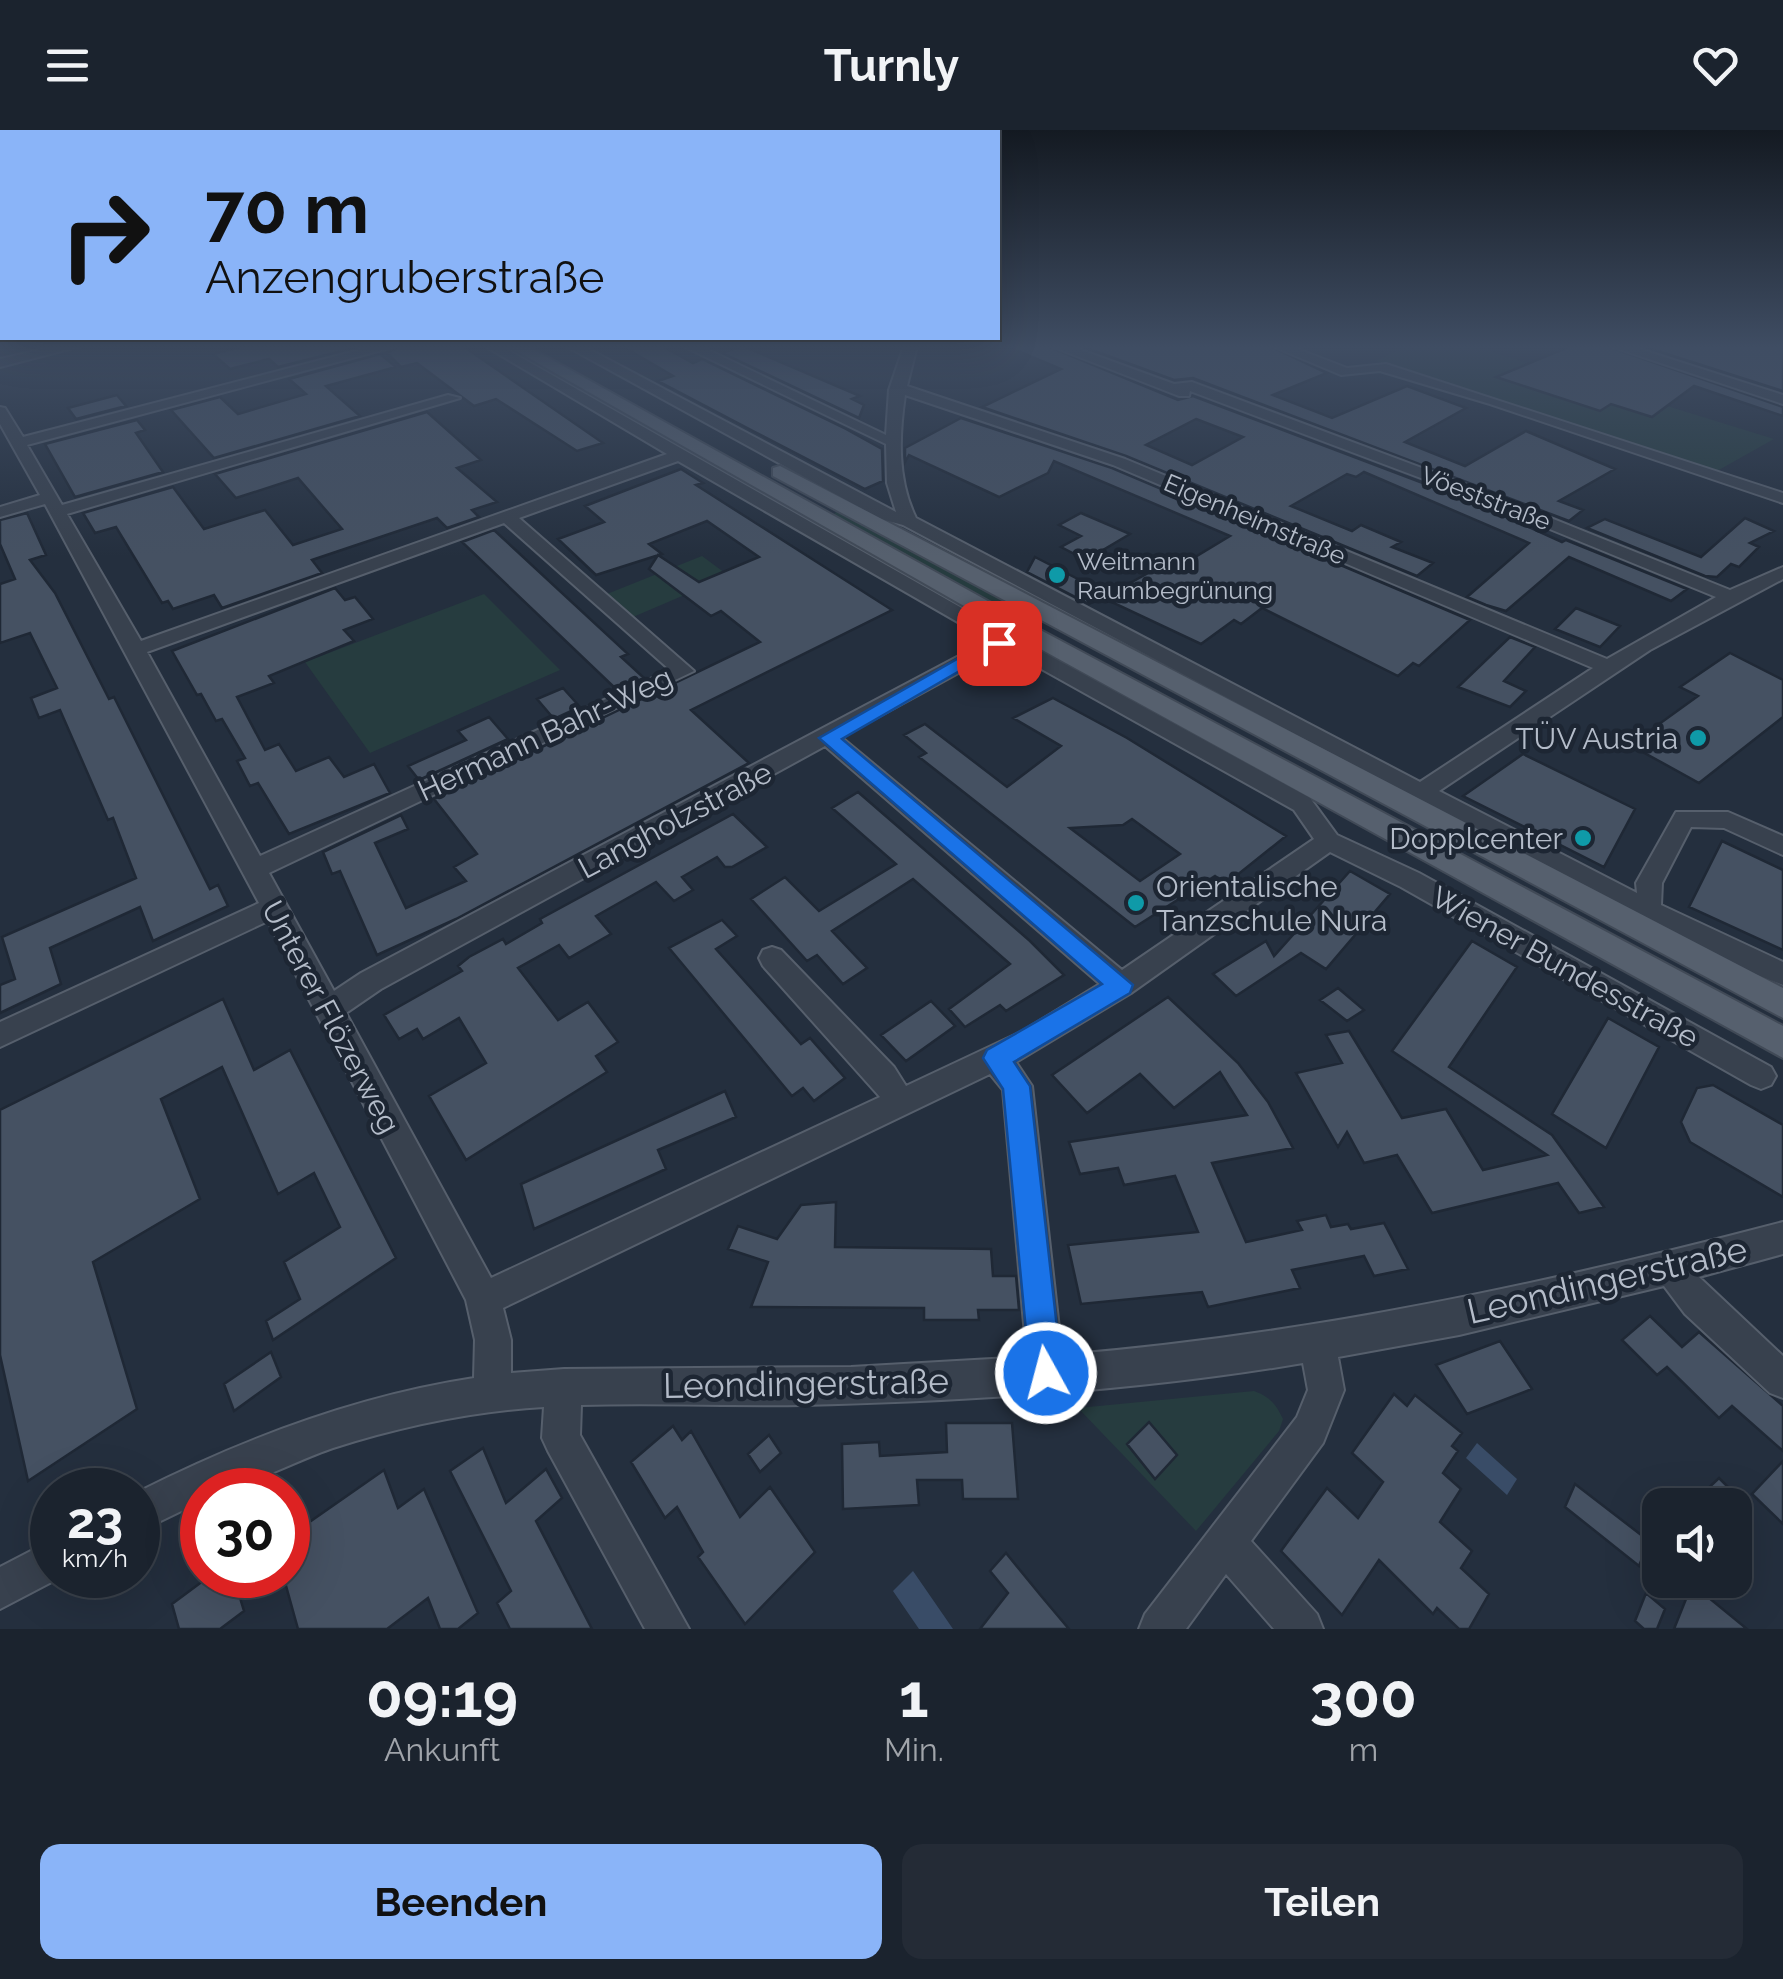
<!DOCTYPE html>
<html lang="de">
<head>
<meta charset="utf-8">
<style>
  body { margin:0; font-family:Raleway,sans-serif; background:#242b36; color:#f1f3f6; height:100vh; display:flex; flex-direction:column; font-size:38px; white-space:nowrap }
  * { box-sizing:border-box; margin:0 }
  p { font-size:32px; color:#a0a4aa }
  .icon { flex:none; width:55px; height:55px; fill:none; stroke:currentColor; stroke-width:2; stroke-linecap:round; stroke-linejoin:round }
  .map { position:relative; height:1499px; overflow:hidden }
  .side { display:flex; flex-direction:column; background:#1b232e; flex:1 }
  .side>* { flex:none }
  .banner { position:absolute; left:0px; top:0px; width:1000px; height:210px; box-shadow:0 10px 40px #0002,0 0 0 2px #39404a; background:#8ab4f8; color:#111; overflow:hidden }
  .buttons { position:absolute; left:1642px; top:1358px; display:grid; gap:20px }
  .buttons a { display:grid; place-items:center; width:110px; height:110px; border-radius:20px; background:#1b232e; box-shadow:0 10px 40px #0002,0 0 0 2px #39404a; font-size:50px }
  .speed { position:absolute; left:30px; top:1338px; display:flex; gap:20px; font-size:50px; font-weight:700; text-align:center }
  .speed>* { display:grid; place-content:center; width:130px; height:130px; border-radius:50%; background:#1b232e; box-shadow:0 10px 40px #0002,0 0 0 2px #39404a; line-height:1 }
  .speed small { font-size:25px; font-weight:400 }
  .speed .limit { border:15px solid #d22; background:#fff; color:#111 }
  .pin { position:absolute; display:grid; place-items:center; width:85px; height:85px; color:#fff; margin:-42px; border-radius:20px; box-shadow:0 5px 15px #0006 }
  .me { position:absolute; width:110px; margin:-55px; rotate:353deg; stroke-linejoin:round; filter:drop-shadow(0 0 8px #0008) }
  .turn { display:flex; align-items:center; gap:35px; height:210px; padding:0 40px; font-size:45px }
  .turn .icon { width:130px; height:130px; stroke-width:2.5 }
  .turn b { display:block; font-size:70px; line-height:85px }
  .eta { display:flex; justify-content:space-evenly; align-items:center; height:170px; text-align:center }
  .eta b { font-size:60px; font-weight:700; line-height:70px }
  .primary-button { display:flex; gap:20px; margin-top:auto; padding:20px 40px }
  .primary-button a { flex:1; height:115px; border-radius:20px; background:#8ab4f8; color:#111; font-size:40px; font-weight:700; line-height:115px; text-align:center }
  .primary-button a+a { background:#242b36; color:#f1f3f6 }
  header { display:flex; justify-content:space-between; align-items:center; height:130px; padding:0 40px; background:#1b232e; font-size:45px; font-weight:700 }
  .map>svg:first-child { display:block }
</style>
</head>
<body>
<header><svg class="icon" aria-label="menu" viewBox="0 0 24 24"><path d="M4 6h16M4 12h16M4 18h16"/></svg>Turnly<svg class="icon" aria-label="heart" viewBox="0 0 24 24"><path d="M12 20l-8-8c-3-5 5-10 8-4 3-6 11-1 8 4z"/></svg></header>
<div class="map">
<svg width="1783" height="1499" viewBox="0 0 1783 1499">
  <rect width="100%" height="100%" fill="#242f3e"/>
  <!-- green -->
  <path fill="#263c3f" d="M1408,216H1473L1774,309L1717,341L1375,231Z
    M838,381L1003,469L1010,476L998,477L830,386Z
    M702,426L729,446L633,487L607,464Z
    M484,464L560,540L370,623L305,532Z
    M1254,1261C1270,1267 1276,1274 1283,1289L1279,1301L1196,1401L1078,1278Z"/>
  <!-- water -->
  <path fill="#394c67" d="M1477,1313L1517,1349L1507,1365L1466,1328Z
    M913,1441L953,1499H919L893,1461Z"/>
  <!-- building -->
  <path fill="#455162" stroke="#1f2835" stroke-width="2.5" fill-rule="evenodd" d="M244,216H361L278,237L269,229L230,239L213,224Z
    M401,216H463L603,313L577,321L496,269L474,276L417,233L401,237L387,223Z
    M622,216H662L693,233L702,229L846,299L882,319L883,351L865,359L755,302L658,251L673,246Z
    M743,216L860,266L852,269L864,275L859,288L722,223Z
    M1006,216H1047L1178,270L1193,266L1473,372L1562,412L1566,410L1687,459L1671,471L1569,427L1506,481L1486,475L1467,467L1529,413L1364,342L1356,347L1347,344L1291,376L1352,401L1361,395L1401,412L1392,417L1433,433L1417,446L1126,326L982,277L1061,239ZM1196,289L1243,307L1192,335L1146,315Z
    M1081,216H1269L1327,243L1273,265L1332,288L1407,256L1466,278L1405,312L1465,336L1526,301L1615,339L1559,371L1583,380L1569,391L1193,248L1174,250Z
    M1571,216H1606L1783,277V286L1694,256L1652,287L1611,274L1600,281L1496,247Z
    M1642,216H1783V261Z
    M380,224L396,237L326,256L360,286L214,328L171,280L220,267L238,284L306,264L289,249Z
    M117,265L126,276L76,289L68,278Z
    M427,282L481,330L457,338L497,372L472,380L479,387L447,398L437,388L312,430L322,443L222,478L214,465L173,479L168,471L162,473L116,397L95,403L83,383L173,357L204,399L265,380L293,415L342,399L298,348L236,368L215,344Z
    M961,288L1112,338L1470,490L1419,536L1413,533L1398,546L1262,478L1241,494L1234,490L1201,514L1103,468L1179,426L1190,430L1230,406L1054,331L1048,343L999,367L909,325L905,332V318Z
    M137,290L145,300L136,303L163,342L75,367L45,314Z
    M681,339L703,353L696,355L892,480L691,580L749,633L456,789L377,825L340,741L332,744L323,722L401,685L408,699L375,713L406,778L466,751L454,737L477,724L434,669L760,512L721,481L711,486L649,439L658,425L699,452L759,427L707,391L649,414L662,424L596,445L558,409L604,392L585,376Z
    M27,383L46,425L30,430L55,463L109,569L114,567L210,759L218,755L228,776L153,811L140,777L50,818L61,854L0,883V855L15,849L2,807L136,748L113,688L108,690L60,580L39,588L31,568L57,558L30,503L0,513V454L15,449L0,414V390Z
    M1081,383L1130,404L1086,430L1061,417L1081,406L1059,395Z
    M1745,388L1774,401L1750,413L1759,417L1739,437L1731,434L1717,447L1705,446L1587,398L1605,389L1701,427Z
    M494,400L628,524L621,527L644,548L617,560L462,412Z
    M1035,427L1107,464L1089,474L1027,442Z
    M335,458L345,470L355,467L373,489L344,500L354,511L269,546L274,553L237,567L265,620L279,614L296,641L329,627L344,647L374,634L390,663L289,704L258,653L250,656L237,631L245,628L222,589L216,591L201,564L197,565L172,521Z
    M1576,478L1620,496L1600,517L1555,499Z
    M1510,507L1535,517L1504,551L1526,561L1510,577L1458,557Z
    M1730,523L1783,550V587L1699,653L1630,615L1698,566L1680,557Z
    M563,558L580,577L554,589L537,569Z
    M1053,568L1127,608L1286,706L1226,754L1215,746L1135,797L919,627L926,623L904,605L925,594L1007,657L1061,616L1013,588ZM1132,689L1180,724L1140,751L1070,698L1123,695Z
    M489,587L508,609L419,650L408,636L466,610L458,601Z
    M1523,624L1635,679L1604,737L1463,666Z
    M858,662L1030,811L1064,845L1006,881L1000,875L965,897L949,879L1010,834L913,749L832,801L867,838L843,854L817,825L807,831L751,769L785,747L819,781L896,734L832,678Z
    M733,684L767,717L732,737H725L717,727L682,747L693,760L674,771L656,752L596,786L611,804L569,828L559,815L518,838L558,890L588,872L618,912L596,926L607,942L466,1030L429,966L486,933L459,888L423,909L417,899L399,909L384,885L462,841L458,836L469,827L503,809L506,814L542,793L540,789Z
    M1722,711L1783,740V820L1689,777Z
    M1350,741L1390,764L1326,839L1301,823L1236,866L1213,844L1266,811L1274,826Z
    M722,790L737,806L716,819L801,914L810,908L845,948L814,971L803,958L792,966L669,818Z
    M1472,811L1517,837L1449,937L1552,1005L1604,1077L1579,1083L1558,1053L1432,1083L1397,1025L1364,1033L1347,1002L1338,1017L1296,943L1342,933L1326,905L1349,901L1402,988L1446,979L1483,1040L1547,1025L1392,921Z
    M1338,858L1364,880L1347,891L1320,870Z
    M1168,867L1238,933L1268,972L1293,1018L1212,1033L1246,1112L1302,1100L1297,1091L1326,1085L1331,1097L1348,1094L1351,1099L1384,1093L1408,1139L1374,1146L1364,1126L1292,1140L1300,1158L1208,1177L1202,1162L1081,1174L1068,1115L1198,1102L1175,1046L1124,1055L1118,1038L1080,1044L1069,1012L1247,985L1220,942L1174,978L1140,944L1087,983L1052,945Z
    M223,869L254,940L290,920L396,1128L273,1210L266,1191L300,1169L284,1132L340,1097L314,1043L278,1064L222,937L161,969L200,1069L93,1132L137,1279L28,1351L0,1225V980Z
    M931,871L955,896L906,931L881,905Z
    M1608,888L1659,917L1606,1018L1552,984Z
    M1713,955L1783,995V1067L1690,1012L1681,992L1697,958Z
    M725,961L736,987L658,1020L666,1039L534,1099L521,1054Z
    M836,1072L835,1117L991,1119L993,1146H1016L1019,1180H978L979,1190H924V1178L751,1177L768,1132L728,1119L738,1096L777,1109L801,1075Z
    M1650,1186L1682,1217L1699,1202L1783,1276V1321L1732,1276L1719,1288L1667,1237L1657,1245L1622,1210Z
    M1500,1211L1532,1259L1467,1284L1436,1235Z
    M271,1222L281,1247L234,1281L224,1254Z
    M1394,1264L1407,1276L1415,1265L1462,1303L1452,1316L1458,1321L1443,1343L1461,1359L1440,1392L1472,1421L1461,1438L1489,1464L1469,1499H1459L1437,1478L1433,1484L1379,1430L1342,1485L1281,1421L1327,1358L1358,1388L1383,1352L1352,1323Z
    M1149,1292L1177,1325L1155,1349L1127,1314Z
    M946,1293H1012L1018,1369H963L962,1350H917L919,1375L843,1379L842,1314L879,1312L880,1326L947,1322Z
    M673,1296L682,1310L691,1301L740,1387L770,1357L815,1422L745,1494L698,1427L703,1422L677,1377L665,1388L631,1332Z
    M769,1305L781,1323L760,1342L748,1324Z
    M483,1318L506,1373L546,1339L562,1368L536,1391L592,1499H510L497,1473L511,1461L450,1341Z
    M1783,1331V1394L1752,1364Z
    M384,1340L398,1378L424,1359L478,1483L458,1499H440L428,1468L387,1499H298L283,1445H288V1407Z
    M1719,1348L1735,1364L1724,1375H1711L1701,1365Z
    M1575,1354L1649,1411L1639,1436L1565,1377Z
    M1006,1423L1042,1467L1069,1499H980L1008,1463L990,1441Z
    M211,1445H233L244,1481L220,1499H179L172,1474Z
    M1692,1454L1747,1499H1674Z
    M1646,1463L1665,1479L1657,1499H1644L1635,1491Z"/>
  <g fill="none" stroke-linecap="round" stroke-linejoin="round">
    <defs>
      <path id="minor" d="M57,216H81L0,237V229Z
        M375,216H397L27,315L62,375L448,265L460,268L67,384L141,511L667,324L485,216H501L1004,502L1025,498L1028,502L1019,509L1310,668L1337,705L1419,743L1771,937L1776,946L1771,955L1761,959L1751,955L1401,757L1330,722L1131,863L1016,932L1032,956L1062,1225C1308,1205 1546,1154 1783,1092V1124L1699,1147L1783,1226V1268L1770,1263L1685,1184L1664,1156L1459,1205L1338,1227L1344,1260L1323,1313L1251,1411L1317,1484L1323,1499H1274L1226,1444L1186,1499H1139L1145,1484L1297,1287L1308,1260L1303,1233C1139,1261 969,1271 802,1275C729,1276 655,1273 581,1275L580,1305L689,1499H645L548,1321L542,1308L544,1277C473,1281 402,1296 333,1318C291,1332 247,1360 202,1360V1371L138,1402V1362C243,1309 356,1266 474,1248L475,1210L466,1170L268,791L0,917V892L259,773L45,374L0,387V377L40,365L0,294V277L5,278L23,307ZM678,331L989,510L361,843L334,861L269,743L694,541L519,388ZM504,393L670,540L260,726L147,522ZM1004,518L1294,680L1314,709L1122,840L841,607ZM825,616L1100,854L1023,901L906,956L894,937L781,820L772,817L763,820L759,828L763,836L880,967L491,1148L346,883L381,859ZM990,944L1003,960L1027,1227L851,1237L564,1239L511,1243V1210L503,1178Z
        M566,216H583L896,382L887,353L886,314L683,216H700L886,305L889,260L904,216H917L907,256L1125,329L1607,529L1716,467L1474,368L1190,261L1189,266H1179L1051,216H1070L1174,254L1192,252L1486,362L1730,460L1783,437V449L1650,520L1439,661L1637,763L1636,753L1676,682H1728L1783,706V725L1724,698L1691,697L1662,753L1661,775L1783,832V855L1727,833L1637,786L903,395L881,389ZM905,265L1113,335L1593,538L1420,652L916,388C897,349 899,306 905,265Z
        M1272,216H1290L1347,238L1386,234L1783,363V373L1490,274L1380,241L1341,245Z
        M1610,216H1630L1783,265V274Z
        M52,1410V1445H65L0,1479V1437Z"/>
      <path id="major" d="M508,216H527L1031,495L1783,896V928L1015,505Z
        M780,336L1783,858V888L773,346V338Z"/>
    </defs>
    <!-- minor casing -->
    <use href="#minor" stroke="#565f6c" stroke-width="4"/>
    <!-- major casing -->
    <use href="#major" stroke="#414a57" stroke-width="4"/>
    <!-- minor -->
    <use href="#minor" fill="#38414e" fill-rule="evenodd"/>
    <!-- major -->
    <use href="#major" fill="#56606e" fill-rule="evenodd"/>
  </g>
  <!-- sky -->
  <linearGradient id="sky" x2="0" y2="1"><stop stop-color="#141a22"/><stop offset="0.51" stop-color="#3f4d63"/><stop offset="1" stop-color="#3f4d63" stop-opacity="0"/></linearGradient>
  <rect width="1783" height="426" fill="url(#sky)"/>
  <!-- route -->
  <path fill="#1a73e8" stroke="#114b97" stroke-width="2.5" d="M992,509L1008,513L842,609L1133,855L1130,863L1014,932L1030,956L1062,1243L1058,1255L1046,1260L1034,1255L1030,1243L1003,959L983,928L987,920L1102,854L819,608Z"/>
  <!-- markers -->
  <g fill="#0f9aa8" stroke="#1d2633" stroke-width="4">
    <circle cx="1057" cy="445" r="10"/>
    <circle cx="1698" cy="608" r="10"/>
    <circle cx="1583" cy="708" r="10"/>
    <circle cx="1136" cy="773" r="10"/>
  </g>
  <g text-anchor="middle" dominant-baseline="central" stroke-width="9" stroke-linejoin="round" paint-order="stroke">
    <!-- far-street labels -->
    <g font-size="25" fill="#b4bcc9" stroke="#1d2633">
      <text transform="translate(1486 368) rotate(21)">Vöeststraße</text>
      <text transform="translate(1255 389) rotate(23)">Eigenheimstraße</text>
    </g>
    <!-- far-poi labels -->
    <g font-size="25" fill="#b4bcc9" stroke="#1d2633" text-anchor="start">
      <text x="1077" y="431">Weitmann<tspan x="1077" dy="29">Raumbegrünung</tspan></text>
    </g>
    <!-- street labels -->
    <g font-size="30" fill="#b4bcc9" stroke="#1d2633">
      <text transform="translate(545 604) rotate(-25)">Hermann Bahr-Weg</text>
      <text transform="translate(675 690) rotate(-28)">Langholzstraße</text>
      <text transform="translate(1565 837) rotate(29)">Wiener Bundesstraße</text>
      <text transform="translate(331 887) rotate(62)">Unterer Flözerweg</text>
    </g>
    <!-- poi labels -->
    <g font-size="30" fill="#b4bcc9" stroke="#1d2633" text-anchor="end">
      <text x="1678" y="608">TÜV Austria</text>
      <text x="1563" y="708">Dopplcenter</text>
      <text x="1156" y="756" text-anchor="start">Orientalische<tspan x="1156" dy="34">Tanzschule Nura</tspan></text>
    </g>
    <!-- near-street labels -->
    <g font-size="35" fill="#b4bcc9" stroke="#1d2633">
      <text transform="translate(1607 1150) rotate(-13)">Leondingerstraße</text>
      <text transform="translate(806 1253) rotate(-1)">Leondingerstraße</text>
    </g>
  </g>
</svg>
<div class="buttons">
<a><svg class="icon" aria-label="sound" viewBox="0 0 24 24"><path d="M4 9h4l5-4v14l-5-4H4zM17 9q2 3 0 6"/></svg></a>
</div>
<div class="speed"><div>23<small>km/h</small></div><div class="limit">30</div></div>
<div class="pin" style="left:999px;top:513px;background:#d93025"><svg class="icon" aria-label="arrive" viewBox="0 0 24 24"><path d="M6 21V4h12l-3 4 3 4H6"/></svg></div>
<svg class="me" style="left:1046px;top:1243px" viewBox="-20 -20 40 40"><circle r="17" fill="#1a73e8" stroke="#fff" stroke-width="3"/><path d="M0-11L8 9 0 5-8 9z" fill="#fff"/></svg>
<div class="banner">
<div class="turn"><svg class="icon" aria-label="right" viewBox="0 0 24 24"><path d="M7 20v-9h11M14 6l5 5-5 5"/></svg><div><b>70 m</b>Anzengruberstraße</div></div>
</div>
</div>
<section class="side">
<div class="eta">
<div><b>09:19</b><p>Ankunft</p></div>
<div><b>1</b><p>Min.</p></div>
<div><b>300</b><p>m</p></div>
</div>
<div class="primary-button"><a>Beenden</a><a>Teilen</a></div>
</section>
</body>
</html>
